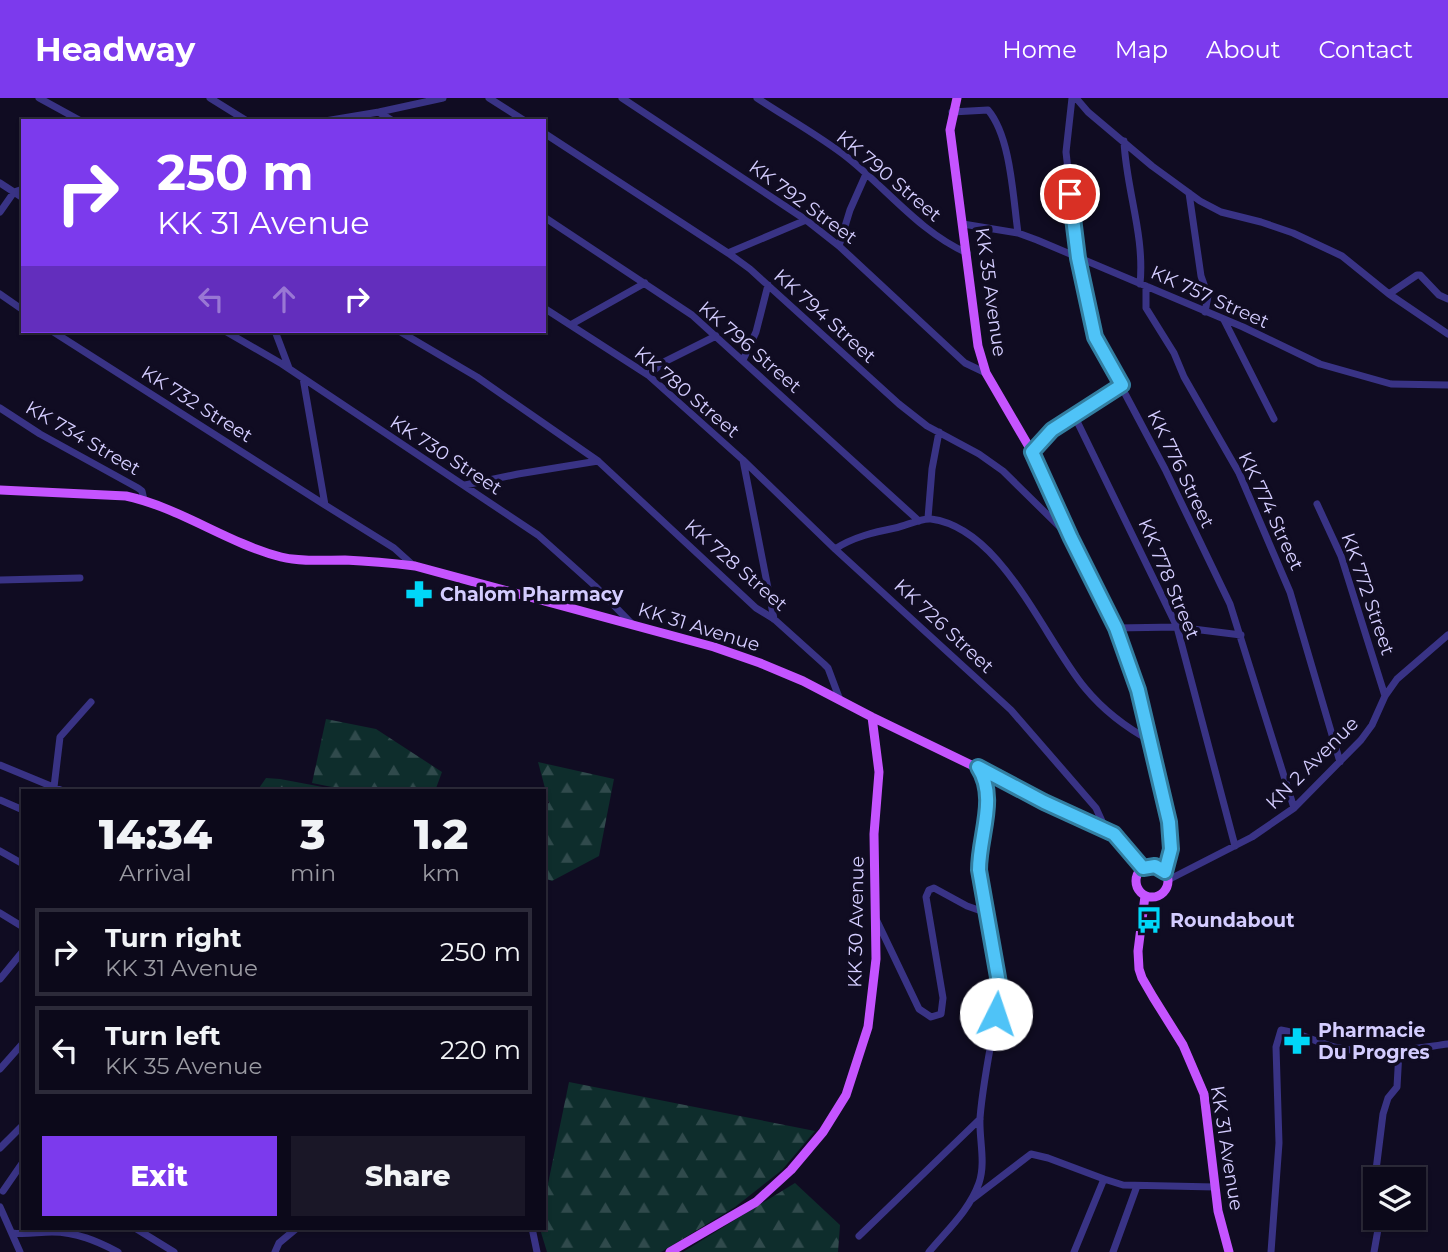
<!DOCTYPE html>
<html lang="en">
<head>
<meta charset="utf-8">
<style>
  body { margin:0; font-family:Montserrat,sans-serif; background:#1a1727; color:#f1f3f6; height:100vh; display:flex; flex-direction:column; font-size:26px; white-space:nowrap }
  * { box-sizing:border-box; margin:0 }
  p { font-size:23px; color:#9a9aa2 }
  .icon { flex:none; width:38px; height:38px; fill:none; stroke:currentColor; stroke-width:2; stroke-linecap:round; stroke-linejoin:round }
  .map { position:relative; flex:1; overflow:hidden }
  .details { position:absolute; left:21px; top:691px; width:525px; height:441px; display:flex; flex-direction:column; background:#0c091a; border-radius:0px; box-shadow:0 2px 5px #0004,0 0 0 2px #2c2a39 }
  .details>* { flex:none }
  .top-card { position:absolute; left:21px; top:21px; width:525px; height:214px; border-radius:0px; box-shadow:0 2px 5px #0004,0 0 0 2px #2c2a39; background:#7c3aed; color:#fff; overflow:hidden }
  .controls { position:absolute; left:1363px; top:1069px; display:grid; gap:14px }
  .controls a { display:grid; place-items:center; width:63px; height:63px; border-radius:0px; background:#0c091a; box-shadow:0 2px 5px #0004,0 0 0 2px #2c2a39; font-size:35px }
  .pin { position:absolute; display:grid; place-items:center; width:60px; height:60px; color:#fff; margin:-30px; border:4px solid #fff; border-radius:50%; box-shadow:0 2px 7px #0007 }
  .me { position:absolute; width:77px; margin:-38px; rotate:4deg; stroke-linejoin:round; filter:drop-shadow(0 0 5px #0008) }
  .turn { display:flex; align-items:center; gap:24px; height:147px; padding:0 21px; font-size:32px }
  .turn .icon { width:91px; height:91px; stroke-width:2.5 }
  .turn b { display:block; font-size:49px; line-height:60px }
  .lanes { display:flex; align-items:center; height:66px; padding:0 21px; background:#0003; justify-content:center; gap:35px; direction:ltr }
  .lanes .off { opacity:.35 }
  .eta { display:flex; justify-content:space-evenly; align-items:center; height:119px; text-align:center }
  .eta b { font-size:42px; font-weight:800; line-height:49px }
  .primary-button { display:flex; gap:14px; margin-top:auto; padding:14px 21px }
  .primary-button a { flex:1; height:80px; border-radius:0px; background:#7c3aed; color:#fff; font-size:28px; font-weight:800; line-height:80px; text-align:center }
  .primary-button a+a { background:#1a1727; color:#f1f3f6 }
  ul { padding:0; list-style:none }
  li { display:flex; align-items:center; gap:21px; height:88px; margin:0 14px 10px; padding:0 7px; border:4px solid #2c2a39; border-radius:0px }
  li div { flex:1 }
  li b { display:block; font-size:26px }
  li em { font-style:normal }
  header { display:flex; align-items:center; gap:42px; box-sizing:border-box; height:98px; padding:0 35px; background:#7c3aed; color:#fff }
  header strong { font-size:33px }
  nav { display:flex; gap:38px; margin-inline-start:auto; font-size:24px }
  .map>svg:first-child { display:block }
</style>
</head>
<body>
<header>
<strong>Headway</strong>
<nav><a>Home</a><a>Map</a><a>About</a><a>Contact</a></nav>
</header>
<div class="map">
<svg width="1448" height="1154" viewBox="0 0 1448 1154">
  <defs>
    <pattern id="forest-firs" width="22" height="20" patternUnits="userSpaceOnUse" patternTransform="scale(1.75)"><rect width="22" height="20" fill="#0e2d2c"/><path d="M5 1l3.5 6h-7zM16 11l3.5 6h-7z" fill="#304a4c"/></pattern>
    <pattern id="park-tufts" width="24" height="20" patternUnits="userSpaceOnUse" patternTransform="scale(1.75)"><rect width="24" height="20" fill="#0e2d2c"/><path d="M3 7l-1-3M5 7V3M7 7l1-3M15 17l-1-3M17 17v-4M19 17l1-3" fill="none" stroke="#304a4c"/></pattern>
  </defs>
  <rect width="100%" height="100%" fill="#100c22"/>
  <!-- forest -->
  <path fill="url(#forest-firs)" d="M326,621L376,631L442,674L435,693H352L312,685Z
    M538,664L614,681L599,758L552,783L544,780V707L549,705Z
    M569,984L815,1033L782,1072L735,1109L661,1154H547L540,1131L544,1130V1105Z
    M795,1085L840,1127L838,1154H683Z"/>
  <!-- park -->
  <path fill="url(#park-tufts)" d="M266,680L280,681L344,693H257Z"/>
  <g fill="none" stroke-linecap="round" stroke-linejoin="round">
    <!-- minor -->
    <path stroke="#393385" stroke-width="7" d="M39,0L81,23
      M210,0L247,23
      M489,0L525,23
      M622,0L806,122L839,148L965,265L986,275
      M757,0C787,20 820,38 848,60C888,92 920,134 967,155
      M1072,0L1066,54L1078,160L1095,239L1165,371L1230,506L1294,710
      M1076,0L1088,14L1152,68L1200,103L1221,114L1261,124L1293,135L1342,158L1389,196L1448,236
      M952,14L988,12C1011,39 1013,100 1018,135
      M380,15L393,23
      M325,23L379,14L443,0
      M544,35L728,155L750,171L899,306L927,328L979,356L1003,373L1068,437
      M1124,43C1126,91 1145,137 1140,186
      M0,85L23,100
      M1189,95L1201,178L1208,198L1205,214
      M0,114L14,94L23,91
      M544,119L692,217L919,423
      M963,126L1018,135L1037,142L1243,229L1320,266L1391,286L1448,287
      M839,148L850,112L866,76
      M728,155L806,122
      M1146,188V210L1174,255L1184,279L1239,375L1290,494L1340,664
      M0,196L23,212
      M1389,196L1417,177H1420L1439,197L1448,201
      M544,210L648,277L743,362L774,521
      M1224,222L1274,321
      M572,226L645,185
      M52,233L325,407
      M225,233L282,266L538,437L595,488L632,526
      M275,233L289,270
      M399,233L477,279L598,363L756,510L774,521L824,566L828,570L840,602
      M743,262L756,234L768,187
      M648,277L664,264L716,238
      M303,280L325,407L394,450L414,468
      M0,310L40,336L138,390L142,393L144,402
      M1074,317L1177,529L1235,748
      M1032,354L1052,332L1122,287
      M743,362L835,451L1011,612L1096,710L1106,732
      M465,387L518,376L598,363
      M1317,406L1341,458L1385,598
      M928,420L932,371L939,334
      M835,451C853,439 875,434 895,430C906,428 920,420 931,421C1002,430 1044,541 1085,590C1104,613 1125,629 1151,643
      M0,482L80,480
      M1116,530L1177,529L1241,537
      M0,667L63,693
      M54,689L60,639L91,604
      M0,702L23,712
      M0,753L23,766
      M1168,782L1252,739L1294,710L1361,642L1372,627L1385,598L1397,581L1448,537
      M0,815L23,829
      M876,821L919,911L931,919L941,916L943,900L926,799L929,792L934,790L967,808L987,815
      M0,881L23,853
      M0,971L23,945
      M0,1050L23,1027
      M1377,1082L1376,1072L1383,1016L1388,1000L1397,989L1399,953
      M3,1093L23,1064
      M971,1102L1031,1056L1048,1060L1104,1081
      M0,1109L20,1154
      M135,1130L174,1154
      M532,1130L537,1154
      M12,1135C26,1137 38,1134 52,1134C76,1134 97,1143 118,1154
      M859,1138L980,1021
      M275,1154L279,1145L297,1130
      M929,1154C947,1132 969,1113 979,1085C986,1064 979,1042 980,1020C983,982 992,941 999,903C1000,854 977,806 979,759C981,729 997,699 979,671
      M1074,1154L1104,1081L1123,1087L1215,1089
      M1113,1154L1137,1088
      M1271,1154L1279,1045L1276,949L1281,932C1302,935 1319,946 1339,950C1376,958 1411,951 1448,946
      M1374,1154L1380,1120"/>
    <!-- major -->
    <path stroke="#c554ff" stroke-width="9" d="M957,0L950,32L978,248L986,275L1032,354L1071,440L1104,503L1128,562L1157,667L1169,724L1171,751L1165,774
      M0,392L126,398C181,410 227,445 281,459C302,464 324,462 345,462C369,463 391,465 415,468L714,549L760,565L803,583L872,619L1114,736L1143,770
      M1136 783a16 16 0 1 1 32 0a16 16 0 1 1-32 0Z
      M1145,798L1138,853L1139,871L1142,880L1153,899L1183,947L1204,996L1218,1113L1229,1154
      M670,1154L756,1104L791,1072L823,1034L846,997L868,929L876,861L874,736L879,674L872,619"/>
  </g>
  <g fill="none" stroke-linecap="round" stroke-linejoin="round">
    <defs>
      <path id="route" d="M996,916L999,885L979,772C979,737 998,700 978,669L1044,704L1114,736L1143,770L1155,768L1165,774L1171,751L1169,724L1138,592L1116,530L1071,440L1032,354L1052,332L1122,287L1095,239L1078,160L1070,96"/>
    </defs>
    <!-- route casing -->
    <use href="#route" stroke="#337fa1" stroke-width="18"/>
    <!-- route -->
    <use href="#route" stroke="#4fc3f7" stroke-width="12"/>
  </g>
  <!-- icons -->
  <defs>
    <symbol id="pharmacy-bare" viewBox="-9 -9 18 18"><path d="M-2-6h4v4h4v4h-4v4h-4v-4h-4v-4h4Z" fill="#00d7f8" stroke="#100c22" stroke-width="2.5" paint-order="stroke"/></symbol>
    <symbol id="bus-bare" viewBox="-9 -9 18 18"><path d="M-5-6H5V4H4V6H2V4H-2V6H-4V4H-5ZM-3.5-4V0h7V-4ZM-3.5 1.2v1.5H-2V1.2ZM2 1.2v1.5H3.5V1.2Z" fill="#00d7f8" stroke="#100c22" stroke-width="2.5" paint-order="stroke"/></symbol>
  </defs>
  <g fill-rule="evenodd">
    <use href="#pharmacy-bare" x="400" y="477" width="38" height="38"/>
    <use href="#bus-bare" x="1130" y="803" width="38" height="38"/>
    <use href="#pharmacy-bare" x="1278" y="924" width="38" height="38"/>
  </g>
  <g text-anchor="middle" dominant-baseline="central" stroke-width="7" stroke-linejoin="round" paint-order="stroke">
    <!-- street labels -->
    <g font-size="19" fill="#d4cdff" stroke="#100c22">
      <text transform="translate(889 78) rotate(40)">KK 790 Street</text>
      <text transform="translate(803 104) rotate(36)">KK 792 Street</text>
      <text transform="translate(991 194) rotate(82)">KK 35 Avenue</text>
      <text transform="translate(1210 199) rotate(24)">KK 757 Street</text>
      <text transform="translate(825 218) rotate(42)">KK 794 Street</text>
      <text transform="translate(750 249) rotate(41)">KK 796 Street</text>
      <text transform="translate(687 294) rotate(40)">KK 780 Street</text>
      <text transform="translate(197 306) rotate(32)">KK 732 Street</text>
      <text transform="translate(83 340) rotate(30)">KK 734 Street</text>
      <text transform="translate(446 357) rotate(33)">KK 730 Street</text>
      <text transform="translate(1181 371) rotate(64)">KK 776 Street</text>
      <text transform="translate(1271 413) rotate(65)">KK 774 Street</text>
      <text transform="translate(736 467) rotate(41)">KK 728 Street</text>
      <text transform="translate(1169 481) rotate(67)">KK 778 Street</text>
      <text transform="translate(1368 496) rotate(71)">KK 772 Street</text>
      <text transform="translate(944 528) rotate(43)">KK 726 Street</text>
      <text transform="translate(699 529) rotate(17)">KK 31 Avenue</text>
      <text transform="translate(1312 665) rotate(-45)">KN 2 Avenue</text>
      <text transform="translate(856 824) rotate(-89)">KK 30 Avenue</text>
      <text transform="translate(1227 1050) rotate(81)">KK 31 Avenue</text>
    </g>
    <!-- poi labels -->
    <g font-size="19" font-weight="bold" fill="#d4cdff" stroke="#100c22" text-anchor="start">
      <text x="440" y="496">Chalom Pharmacy</text>
      <text x="1170" y="822">Roundabout</text>
      <text x="1318" y="932">Pharmacie<tspan x="1318" dy="22">Du Progres</tspan></text>
    </g>
  </g>
</svg>
<div class="controls">
<a><svg class="icon" aria-label="layers" viewBox="0 0 24 24"><path d="M12 4l9 5-9 5-9-5zM3 14l9 5 9-5"/></svg></a>
</div>
<div class="pin" style="left:1070px;top:96px;background:#d93025"><svg class="icon" aria-label="arrive" viewBox="0 0 24 24"><path d="M6 21V4h12l-3 4 3 4H6"/></svg></div>
<svg class="me" style="left:996px;top:916px" viewBox="-20 -20 40 40"><circle r="19" fill="#fff"/><path d="M0-13L10 11 0 6-10 11z" fill="#4fc3f7"/></svg>
<div class="top-card">
<div class="turn"><svg class="icon" aria-label="right" viewBox="0 0 24 24"><path d="M7 20v-9h11M14 6l5 5-5 5"/></svg><div><b>250 m</b>KK 31 Avenue</div></div>
<div class="lanes"><svg class="icon off" aria-label="left" viewBox="0 0 24 24"><path d="M17 20v-9H6M10 6l-5 5 5 5"/></svg><svg class="icon off" aria-label="ahead" viewBox="0 0 24 24"><path d="M12 20V5M6 11l6-6 6 6"/></svg><svg class="icon" aria-label="right" viewBox="0 0 24 24"><path d="M7 20v-9h11M14 6l5 5-5 5"/></svg></div>
</div>
<section class="details">
<div class="eta">
<div><b>14:34</b><p>Arrival</p></div>
<div><b>3</b><p>min</p></div>
<div><b>1.2</b><p>km</p></div>
</div>
<ul>
<li><svg class="icon" aria-label="right" viewBox="0 0 24 24"><path d="M7 20v-9h11M14 6l5 5-5 5"/></svg><div><b>Turn right</b><p>KK 31 Avenue</p></div><em>250 m</em></li>
<li><svg class="icon" aria-label="left" viewBox="0 0 24 24"><path d="M17 20v-9H6M10 6l-5 5 5 5"/></svg><div><b>Turn left</b><p>KK 35 Avenue</p></div><em>220 m</em></li>
</ul>
<div class="primary-button"><a>Exit</a><a>Share</a></div>
</section>
</div>
</body>
</html>
